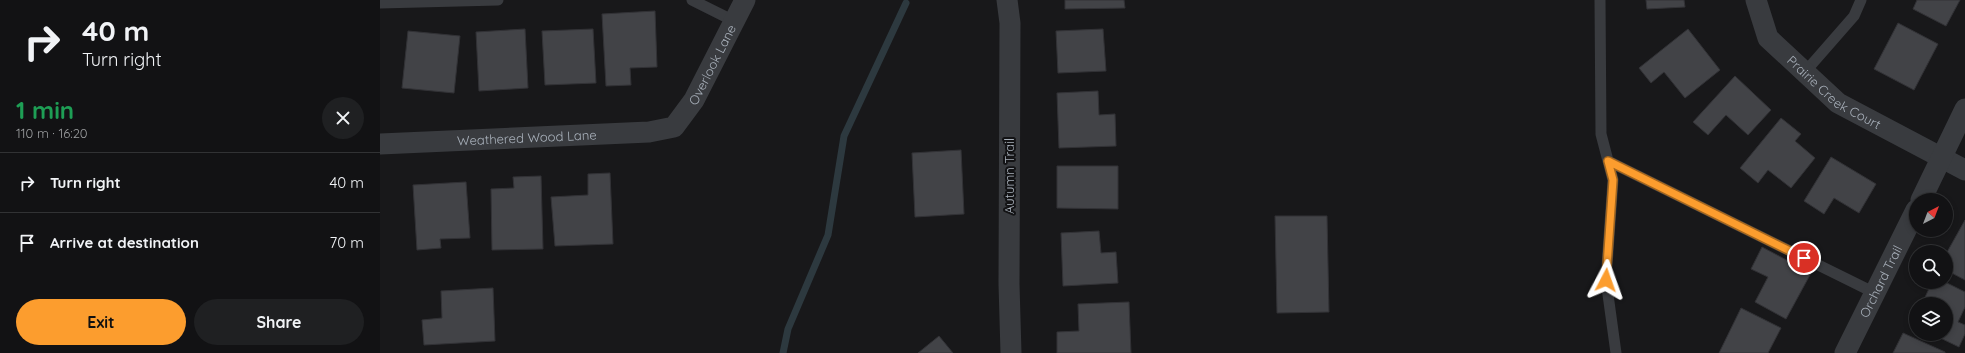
<!DOCTYPE html>
<html lang="en">
<head>
<meta charset="utf-8">
<style>
  body { margin:0; font-family:Quicksand,sans-serif; background:#1f2022; color:#f1f3f6; height:100vh; display:flex; flex-direction:column; font-size:15px; white-space:nowrap }
  * { box-sizing:border-box; margin:0 }
  p { font-size:13px; color:#9c9ea0 }
  .icon { flex:none; width:22px; height:22px; fill:none; stroke:currentColor; stroke-width:2; stroke-linecap:round; stroke-linejoin:round }
  .map { position:relative; flex:1; overflow:hidden }
  .sheet { display:flex; flex-direction:column; background:#121214; width:380px }
  .sheet>* { flex:none }
  .hud { background:#121214; color:#f1f3f6; overflow:hidden }
  .needle { width:26px; rotate:42deg }
  .buttons { position:absolute; left:1529px; top:193px; display:grid; gap:8px }
  .buttons a { display:grid; place-items:center; width:44px; height:44px; border-radius:50%; background:#121214; box-shadow:0 2px 6px #0003,0 0 0 1px #313234; font-size:20px }
  .pin { position:absolute; display:grid; place-items:center; width:34px; height:34px; color:#fff; margin:-17px; border:2px solid #fff; border-radius:50%; box-shadow:0 1px 4px #0007 }
  .me { position:absolute; width:44px; margin:-22px; rotate:4deg; stroke-linejoin:round; filter:drop-shadow(0 0 3px #0008) }
  .turn { display:flex; align-items:center; gap:14px; height:84px; padding:0 16px; font-size:18px }
  .turn .icon { width:52px; height:52px; stroke-width:2.5 }
  .turn b { display:block; font-size:28px; line-height:34px }
  .round { display:grid; place-items:center; flex:none; width:42px; height:42px; border-radius:21px; background:#1f2022 }
  .summary { display:flex; align-items:center; justify-content:space-between; height:68px; padding:0 16px }
  h1 { font-size:24px; font-weight:700; line-height:30px; color:#1e9e55 }
  .cta { display:flex; gap:8px; margin-top:auto; padding:8px 16px }
  .cta a { flex:1; height:46px; border-radius:24px; background:#fc9d2e; color:#111; font-size:16px; font-weight:700; line-height:46px; text-align:center }
  .cta a+a { background:#1f2022; color:#f1f3f6 }
  ul { padding:0; list-style:none }
  li { display:flex; align-items:center; gap:12px; height:60px; padding:0 16px; border-top:1px solid #313234 }
  li div { flex:1 }
  li b { display:block; font-size:15px }
  li em { font-style:normal }
  main { display:flex; flex:1; min-height:0 }
  .map>svg:first-child { display:block }
</style>
</head>
<body>
<main>
<section class="sheet">
<div class="hud">
<div class="turn"><svg class="icon" aria-label="right" viewBox="0 0 24 24"><path d="M7 20v-9h11M14 6l5 5-5 5"/></svg><div><b>40 m</b>Turn right</div></div>
</div>
<div class="summary"><div><h1>1 min</h1><p>110 m · 16:20</p></div><a class="round"><svg class="icon" aria-label="close" viewBox="0 0 24 24"><path d="M6 6l12 12M18 6L6 18"/></svg></a></div>
<ul>
<li><svg class="icon" aria-label="right" viewBox="0 0 24 24"><path d="M7 20v-9h11M14 6l5 5-5 5"/></svg><div><b>Turn right</b></div><em>40 m</em></li>
<li><svg class="icon" aria-label="arrive" viewBox="0 0 24 24"><path d="M6 21V4h12l-3 4 3 4H6"/></svg><div><b>Arrive at destination</b></div><em>70 m</em></li>
</ul>
<div class="cta"><a>Exit</a><a>Share</a></div>
</section>
<div class="map">
<svg width="1585" height="353" viewBox="0 0 1585 353">
  <rect width="100%" height="100%" fill="#18181a"/>
  <g fill="none" stroke-linecap="round" stroke-linejoin="round">
    <!-- stream -->
    <path stroke="#2d393f" stroke-width="7" d="M403,353L408,329L448,235L464,136L526,3"/>
  </g>
  <!-- building -->
  <path fill="#424347" stroke="#323236" d="M685,0H744L745,8L685,9Z
    M1266,0H1304L1305,7L1267,9Z
    M1537,0H1580L1566,26L1533,9Z
    M275,11L277,67L250,68L251,85L226,86L222,14Z
    M1518,23L1558,44L1534,90L1494,69Z
    M145,29L148,88L99,91L96,32Z
    M213,29L216,83L165,85L162,31Z
    M723,29L726,71L678,73L676,31Z
    M1308,29L1340,70L1305,98L1284,72L1271,83L1259,68Z
    M28,31L80,36L74,93L22,88Z
    M1355,76L1391,110L1368,135L1346,115L1328,135L1313,122Z
    M718,91L719,115L735,114L736,146L679,148L677,93Z
    M1401,118L1421,134L1415,141L1435,158L1411,188L1388,170L1378,183L1360,168Z
    M581,150L584,214L535,217L532,153Z
    M1451,157L1496,184L1479,213L1454,198L1444,214L1424,201Z
    M677,166H738V209L677,208Z
    M230,173L233,244L175,246L171,197L208,195V174Z
    M161,176L163,249L112,250L111,189L134,188L133,177Z
    M86,182L90,238L60,239L61,248L37,250L33,185Z
    M895,216H947L949,312L897,313Z
    M1585,220V280L1566,270V254Z
    M719,231L721,253L736,252L738,283L683,286L681,233Z
    M1382,247L1431,273L1406,319L1375,302L1388,277L1371,269Z
    M1552,282H1565L1585,292V307L1578,322L1585,325V334L1579,347L1552,334H1566V304H1542Z
    M113,288L115,341L44,345L42,320L62,318L61,291Z
    M749,302L751,353H677V332L699,331L698,304Z
    M1361,308L1401,328L1388,353H1339Z
    M1536,315V326L1532,324Z
    M1523,333L1565,352V353H1513Z
    M559,336L573,353H538Z"/>
  <g fill="none" stroke-linecap="round" stroke-linejoin="round">
    <!-- lane -->
    <path stroke="#393b3f" stroke-width="11" d="M312,0L354,21
      M1220,0L1221,134L1233,180L1226,280L1236,353
      M0,3L118,0
      M1425,72L1474,16L1481,0
      M1228,161L1495,293"/>
    <!-- street -->
    <g stroke="#393b3f" stroke-width="21">
      <path d="M627,0L630,23L629,284L631,353"/>
      <path id="s1" d="M1376,0L1388,38L1458,103L1585,170"/>
      <path id="s2" d="M0,144L269,132L294,127L314,100L365,0"/>
      <path d="M1541,200L1585,109"/>
      <path id="s3" d="M1465,353L1536,210"/>
    </g>
  </g>
  <g fill="none" stroke-linecap="round" stroke-linejoin="round">
    <defs>
      <path id="route" d="M1226,280L1233,180L1228,161L1424,258"/>
    </defs>
    <!-- route casing -->
    <use href="#route" stroke="#a4661e" stroke-width="10"/>
    <!-- route -->
    <use href="#route" stroke="#fc9d2e" stroke-width="7"/>
  </g>
  <g text-anchor="middle" dominant-baseline="central" stroke-width="4" stroke-linejoin="round" paint-order="stroke">
    <!-- street labels -->
    <g font-size="13" fill="#a9b1bb" stroke="#131315">
      <text stroke="none"><textPath href="#s2" startOffset="368">Overlook Lane</textPath></text>
      <text stroke="none"><textPath href="#s1" startOffset="126">Prairie Creek Court</textPath></text>
      <text stroke="none"><textPath href="#s2" startOffset="147">Weathered Wood Lane</textPath></text>
      <text transform="translate(629 176) rotate(-90)">Autumn Trail</text>
      <text stroke="none"><textPath href="#s3" startOffset="80">Orchard Trail</textPath></text>
    </g>
  </g>
</svg>
<div class="buttons">
<a><svg class="needle" viewBox="-14 -14 28 28"><path d="M0-13l5 13h-10z" fill="#e53935"/><path d="M0 13l5-13h-10z" fill="#9c9ea0"/></svg></a>
<a><svg class="icon" aria-label="search" viewBox="0 0 24 24"><circle cx="10" cy="10" r="6"/><path d="M15 15l6 6"/></svg></a>
<a><svg class="icon" aria-label="layers" viewBox="0 0 24 24"><path d="M12 4l9 5-9 5-9-5zM3 14l9 5 9-5"/></svg></a>
</div>
<div class="pin" style="left:1424px;top:258px;background:#d93025"><svg class="icon" aria-label="arrive" viewBox="0 0 24 24"><path d="M6 21V4h12l-3 4 3 4H6"/></svg></div>
<svg class="me" style="left:1226px;top:280px" viewBox="-20 -20 40 40"><path d="M0-17L14 15 0 8-14 15z" fill="#fc9d2e" stroke="#fff" stroke-width="4"/></svg>
</div>
</main>
</body>
</html>
